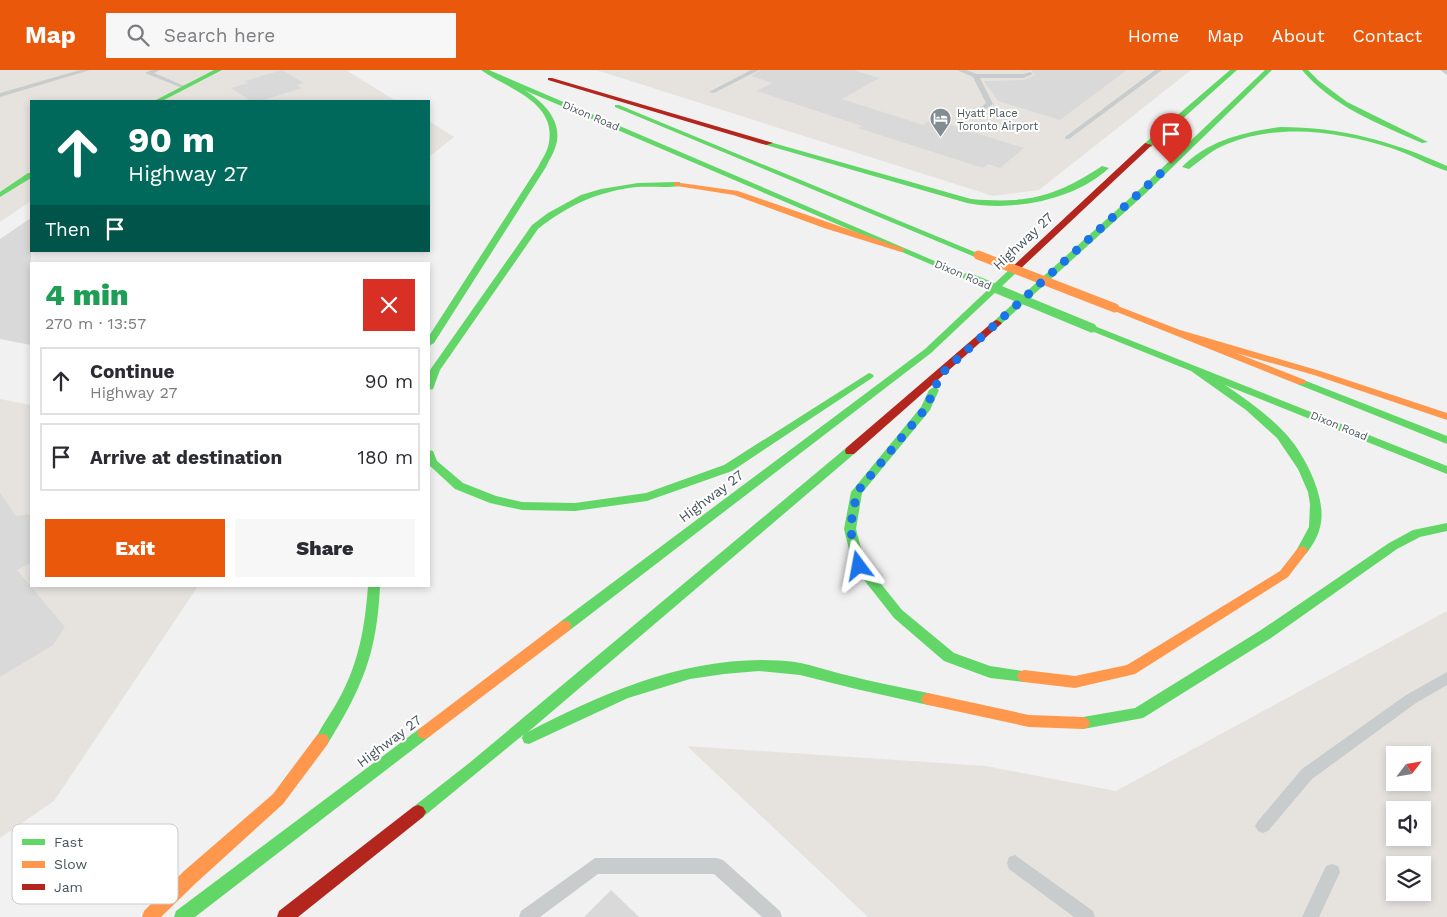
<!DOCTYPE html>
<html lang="en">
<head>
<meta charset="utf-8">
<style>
  body { margin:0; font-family:"Work Sans",sans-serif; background:#f7f7f7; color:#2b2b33; height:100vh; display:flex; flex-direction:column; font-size:19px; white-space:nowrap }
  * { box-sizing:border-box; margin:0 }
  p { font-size:16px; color:#7c7c81 }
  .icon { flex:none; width:28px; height:28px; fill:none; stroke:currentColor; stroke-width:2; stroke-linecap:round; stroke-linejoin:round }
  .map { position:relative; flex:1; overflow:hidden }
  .panel { position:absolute; left:30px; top:192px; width:400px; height:325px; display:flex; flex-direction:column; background:#fff; border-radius:0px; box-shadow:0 2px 8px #0003 }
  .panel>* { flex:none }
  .banner { position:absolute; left:30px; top:30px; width:400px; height:152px; border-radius:0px; box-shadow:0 2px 8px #0003; background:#00695c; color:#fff; overflow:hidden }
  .needle { width:32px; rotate:59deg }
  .controls { position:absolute; left:1386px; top:676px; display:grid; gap:10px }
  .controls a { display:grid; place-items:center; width:45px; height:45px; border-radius:0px; background:#fff; box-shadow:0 2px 8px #0003; font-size:25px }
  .pin { position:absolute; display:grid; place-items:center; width:42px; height:42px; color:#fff; margin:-51px -21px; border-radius:50% 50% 50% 0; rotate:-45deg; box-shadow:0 0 5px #0007 }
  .pin .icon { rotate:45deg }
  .me { position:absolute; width:55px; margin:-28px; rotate:347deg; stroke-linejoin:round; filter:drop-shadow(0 0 4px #0008) }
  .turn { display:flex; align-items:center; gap:18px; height:105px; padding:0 15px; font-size:22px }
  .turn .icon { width:65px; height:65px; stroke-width:2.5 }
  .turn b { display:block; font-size:35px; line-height:42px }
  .then { display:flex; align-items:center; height:48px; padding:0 15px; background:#0003; gap:10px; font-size:19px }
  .round { display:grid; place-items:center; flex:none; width:52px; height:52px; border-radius:0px; background:#f7f7f7 }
  .summary { display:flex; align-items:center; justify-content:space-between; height:85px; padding:0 15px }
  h1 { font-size:30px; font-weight:800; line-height:38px; color:#1e9e55 }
  .primary-button { display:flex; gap:10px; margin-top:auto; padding:10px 15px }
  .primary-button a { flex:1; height:58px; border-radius:0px; background:#ea580c; color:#fff; font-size:20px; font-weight:800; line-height:58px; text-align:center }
  .primary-button a+a { background:#f7f7f7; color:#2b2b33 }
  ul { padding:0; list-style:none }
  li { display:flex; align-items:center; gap:15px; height:68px; margin:0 10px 8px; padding:0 5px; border:2px solid #e1e1e2; border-radius:0px }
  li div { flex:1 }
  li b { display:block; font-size:19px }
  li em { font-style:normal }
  header { display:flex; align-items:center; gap:30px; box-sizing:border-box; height:70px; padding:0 25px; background:#ea580c; color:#fff }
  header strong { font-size:24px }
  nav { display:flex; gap:28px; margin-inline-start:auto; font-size:18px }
  .search { width:350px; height:45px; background:#f7f7f7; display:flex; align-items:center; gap:12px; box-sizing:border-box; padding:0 18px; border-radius:0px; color:#7c7c81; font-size:19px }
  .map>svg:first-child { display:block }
</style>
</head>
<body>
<header>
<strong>Map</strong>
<div class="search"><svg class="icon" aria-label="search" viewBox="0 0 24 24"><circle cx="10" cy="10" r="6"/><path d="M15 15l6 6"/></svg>Search here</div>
<nav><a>Home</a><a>Map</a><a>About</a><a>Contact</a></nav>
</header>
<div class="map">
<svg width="1447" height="847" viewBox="0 0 1447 847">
  <rect width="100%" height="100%" fill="#f1f1f1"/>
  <!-- commercial -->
  <path fill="#e6e3df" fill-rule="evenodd" d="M0,0H346L396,31H31V131L0,152Z
    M596,0H1191L1039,120L993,126Z
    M429,51L454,67L429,87Z
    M0,329L31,335V516H198L54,731L0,768Z
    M1447,541V847H868L687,676L986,696L1116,721ZM1395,685H1422V712H1395ZM1395,740H1422V768H1395ZM1395,795H1422V822H1395Z"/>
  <!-- building -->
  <path fill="#d9d9da" d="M282,0L304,13L297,15L302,18L260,31H251L231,18L248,13L245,11Z
    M761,0H853L879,8L842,29L923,55L931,49L1024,78L1000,98L988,94L983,98L858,58L862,56L757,21L772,13L751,6Z
    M1025,0H1127L1060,50L998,31L984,11L1024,10L1035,5L1031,0L1021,2Z
    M31,148V275L0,269V169Z
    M0,423L16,446L31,444V493L17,500L65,557L53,575L0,607Z
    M611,820L639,847H584Z"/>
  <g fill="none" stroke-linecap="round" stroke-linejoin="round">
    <!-- lane -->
    <path fill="#c8cccd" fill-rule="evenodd" d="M80,0H90L0,27V23Z
      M151,0H160L154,3L187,17L182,18L145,3Z
      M751,0H759L714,23L709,22Z
      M957,0H966L977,4H1023L1030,2L1033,4L1024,8H980L993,34L977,45L975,44V42L986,33L973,7Z
      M1155,0H1162L1069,69H1065V67Z
      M1447,602V615L1416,633L1312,709L1268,761L1263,763L1258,761L1255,756L1258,751L1302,699L1406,625Z
      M1015,785L1093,841L1095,847H1074L1009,799L1007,793L1009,787Z
      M595,788H717L723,790L780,841L782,847H762L714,804H598L540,847H519L521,841Z
      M1332,794L1338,796L1340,802L1319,847H1302L1326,796Z"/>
    <!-- street -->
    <path fill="#c8cccd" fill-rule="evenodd" d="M1440,0H1447V5Z"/>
    <!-- fast -->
    <path fill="#63d668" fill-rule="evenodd" d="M214,0H222L162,31H154Z
      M481,0H489L972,207L968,210L965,209L524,20C543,31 563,51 556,75C554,83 549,90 546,97L434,273L429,276V266L538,97C542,89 548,81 549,72C556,31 506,18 481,0Z
      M1230,0H1237L1151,77H1145V73Z
      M1265,0H1272L1146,123L1000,255H994V251L1140,119Z
      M1302,0H1308L1319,11L1347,32L1428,72L1422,73C1379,54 1333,37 1302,0Z
      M615,35H619L982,185L978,188L975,187L615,37Z
      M1280,57C1341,57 1392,71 1447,96V101C1428,95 1410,84 1391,78C1338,61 1279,53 1227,74C1213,79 1201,90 1189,99L1182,97C1208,70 1245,62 1280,57Z
      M766,71L971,129C1027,134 1055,127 1102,96L1109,98C1075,130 1012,142 967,133L766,75Z
      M28,103H31V108L0,127V122Z
      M677,112H680V116C666,118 651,116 637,117C599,121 568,135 538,159L440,300L433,319L429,320L430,300L532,155L548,143L581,125L601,119L638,113Z
      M1015,196L1019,199L1018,201L931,283L570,560L565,561L560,560L559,556L560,552L925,279L1012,197Z
      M1092,255L1447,396V404L1225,315C1246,329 1267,344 1285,363C1304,383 1328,429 1320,457C1318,467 1312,476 1306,484H1298L1296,481L1309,457L1310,434L1308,422L1298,399L1277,368L1246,340L1191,301L1089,260L1087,258Z
      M869,303L872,304L874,306L872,308L732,401L647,431L575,441L522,440L490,433L455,419L429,395V380L433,381L437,391L463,413L496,426L522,432L575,433L646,423L724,395Z
      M1301,309L1447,366V374L1297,314L1296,312L1297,310Z
      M934,317L939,320L930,340L862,423L856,459L865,494L902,540L954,583L990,596L1029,602L1031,606L1029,610L1024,612L990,608L944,591L894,548L853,496L844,459L851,422L921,337L929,320Z
      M850,377L854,378L855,381L854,384L528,662C610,619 700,581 795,592C813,595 829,601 846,605C873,612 901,617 928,623L933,625L935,629L933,633L928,635L856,619L800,605L759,601L724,604L690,609L628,628L529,674L524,673L522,668L523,665L423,747L418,749L413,747L410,742L413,737L468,694L846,378Z
      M1447,453V461L1420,467L1397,479L1271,568L1143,648L1083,659L1078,657L1076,653L1078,649L1083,647L1135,638L1261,560L1389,473L1413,460Z
      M368,516H380C377,584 362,618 327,675L322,676L317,675L315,670C322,655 332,642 340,627C359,592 365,556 368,516Z
      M424,657L429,659L431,663L429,667L195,847H174L176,841L419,659Z"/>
    <!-- slow -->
    <path fill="#ff974d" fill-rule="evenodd" d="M674,112L738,121L905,179L901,182L898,181L824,158L734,125L677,116H674Z
      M1115,235L1180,260L1320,301L1447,343V350L1314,305L1236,283L1305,310L1306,312L1305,314H1297L1112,240V236Z
      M1302,476L1306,478L1308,481L1288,507L1135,604L1075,618L1024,612L1019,610L1017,606L1019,602L1024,600L1075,606L1127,595L1280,501L1298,478Z
      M565,551L570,552L571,556L570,560L429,667L424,669L419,667L417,663L419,659L560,552Z
      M928,623L1029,645L1083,647L1088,649L1090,653L1088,657L1083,659L1029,657L928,635L923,633L921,629L923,625Z
      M322,664L327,665L329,670L327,675L283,734L196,813L161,847H142L144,841L184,801L273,724L317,665Z"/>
    <!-- jam -->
    <path fill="#b3261e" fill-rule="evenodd" d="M548,8H552L773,73L766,75L548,10Z
      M1145,73L1152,75L1018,201H1012V197Z
      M997,250L1002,253L1000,255L854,384H846L845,381L846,378L994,251Z
      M418,735L423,737L426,742L423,747L298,847H277L279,841L413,737Z"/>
    <!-- fast-bridge -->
    <path stroke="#63d668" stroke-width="9" d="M968,207L1092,258"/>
    <!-- slow-bridge -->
    <path stroke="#ff974d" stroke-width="9" d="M978,185L1115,238"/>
  </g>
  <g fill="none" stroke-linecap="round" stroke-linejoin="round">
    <!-- route -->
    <path stroke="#1a73e8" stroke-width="9" stroke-dasharray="0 16.2" d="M859,496L850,458L857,422L926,338L941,304L1171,94"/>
  </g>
  <!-- icons -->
  <defs>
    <symbol id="hotel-pin" viewBox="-11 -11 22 30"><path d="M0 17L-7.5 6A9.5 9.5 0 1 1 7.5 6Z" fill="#838c91" stroke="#fff"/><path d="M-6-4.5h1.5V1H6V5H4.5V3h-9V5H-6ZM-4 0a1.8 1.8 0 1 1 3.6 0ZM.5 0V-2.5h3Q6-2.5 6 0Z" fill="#fff"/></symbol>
  </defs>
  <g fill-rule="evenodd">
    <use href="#hotel-pin" x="928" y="36" width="25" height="34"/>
  </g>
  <g text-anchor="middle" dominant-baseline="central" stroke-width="4" stroke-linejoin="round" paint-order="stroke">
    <!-- far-poi labels -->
    <g font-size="11" fill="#48555d" stroke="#fff" text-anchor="start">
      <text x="957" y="43">Hyatt Place<tspan x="957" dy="13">Toronto Airport</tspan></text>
    </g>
    <!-- far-street labels -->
    <g font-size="11" fill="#48555d" stroke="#fff">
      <text transform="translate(591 46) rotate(23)">Dixon Road</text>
      <text transform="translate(963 205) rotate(23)">Dixon Road</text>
      <text transform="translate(1339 356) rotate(22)">Dixon Road</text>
    </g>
    <!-- street labels -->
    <g font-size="14" fill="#48555d" stroke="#fff">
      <text transform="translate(1023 171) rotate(-43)">Highway 27</text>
      <text transform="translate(711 426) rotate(-37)">Highway 27</text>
      <text transform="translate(389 671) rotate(-37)">Highway 27</text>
    </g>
  </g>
  <!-- legend -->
  <rect x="12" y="754" width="166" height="80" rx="8" fill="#fff" stroke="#c8ccce" stroke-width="1"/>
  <rect x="22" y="769" width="23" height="6" fill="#63d668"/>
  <rect x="22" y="791" width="23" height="7" fill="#ff974d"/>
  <rect x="22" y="814" width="23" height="6" fill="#b3261e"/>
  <g font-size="14" fill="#48555d">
    <text x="54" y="777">Fast</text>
    <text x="54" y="799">Slow</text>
    <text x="54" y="822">Jam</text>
  </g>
</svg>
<div class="controls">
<a><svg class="needle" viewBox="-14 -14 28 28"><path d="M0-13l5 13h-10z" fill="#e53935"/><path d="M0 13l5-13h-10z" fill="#7c7c81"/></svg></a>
<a><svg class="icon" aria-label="sound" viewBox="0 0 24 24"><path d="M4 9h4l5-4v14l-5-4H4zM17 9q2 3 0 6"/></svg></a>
<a><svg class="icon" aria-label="layers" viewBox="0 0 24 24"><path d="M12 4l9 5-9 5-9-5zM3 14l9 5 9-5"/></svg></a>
</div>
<div class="pin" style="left:1171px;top:94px;background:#d93025"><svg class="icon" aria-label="arrive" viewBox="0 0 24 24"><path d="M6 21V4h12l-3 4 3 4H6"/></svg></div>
<svg class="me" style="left:859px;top:496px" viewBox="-20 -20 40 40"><path d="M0-17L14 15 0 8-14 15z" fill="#1a73e8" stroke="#fff" stroke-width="4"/></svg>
<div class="banner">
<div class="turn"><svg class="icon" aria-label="ahead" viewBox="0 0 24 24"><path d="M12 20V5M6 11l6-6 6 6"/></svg><div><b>90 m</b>Highway 27</div></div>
<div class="then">Then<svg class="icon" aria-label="arrive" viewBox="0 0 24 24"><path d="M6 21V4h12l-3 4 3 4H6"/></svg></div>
</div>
<section class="panel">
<div class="summary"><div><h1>4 min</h1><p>270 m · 13:57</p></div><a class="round" style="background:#d93025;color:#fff"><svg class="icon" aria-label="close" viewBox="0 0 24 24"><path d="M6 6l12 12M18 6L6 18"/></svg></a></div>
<ul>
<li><svg class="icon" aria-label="ahead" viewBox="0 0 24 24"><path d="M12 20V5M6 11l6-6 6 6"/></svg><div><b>Continue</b><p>Highway 27</p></div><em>90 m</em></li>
<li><svg class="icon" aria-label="arrive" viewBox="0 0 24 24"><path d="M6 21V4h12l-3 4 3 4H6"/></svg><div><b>Arrive at destination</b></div><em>180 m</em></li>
</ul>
<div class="primary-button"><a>Exit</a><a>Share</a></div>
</section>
</div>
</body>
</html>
